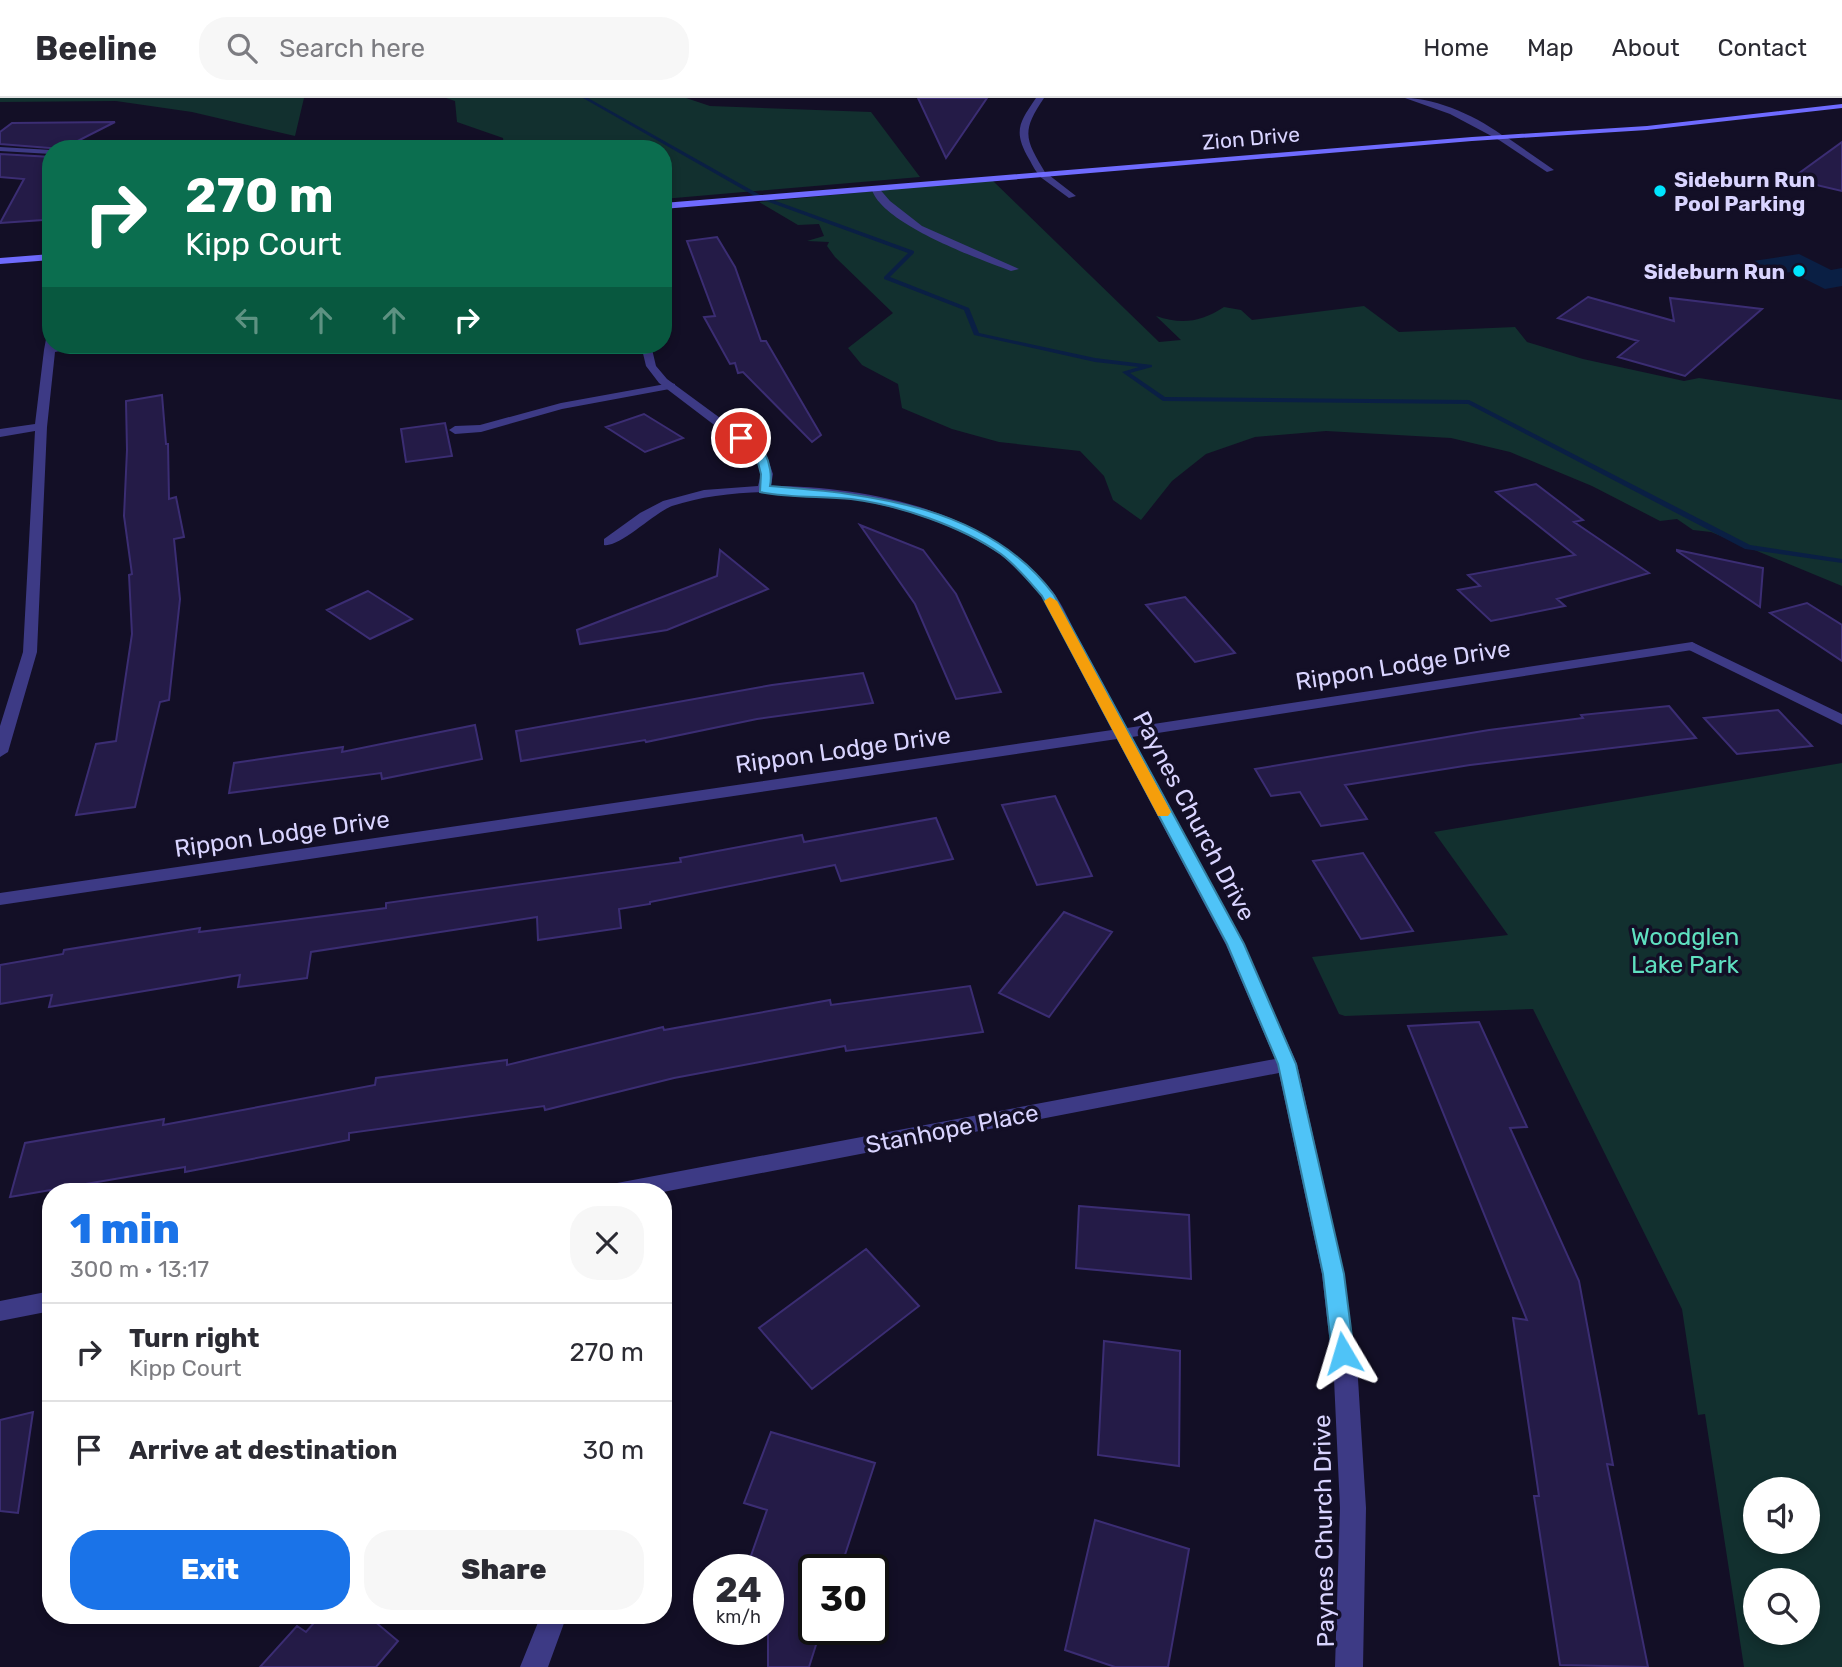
<!DOCTYPE html>
<html lang="en">
<head>
<meta charset="utf-8">
<style>
  body { margin:0; font-family:Rubik,sans-serif; background:#f7f7f7; color:#2b2b33; height:100vh; display:flex; flex-direction:column; font-size:26px; white-space:nowrap }
  * { box-sizing:border-box; margin:0 }
  p { font-size:23px; color:#7c7c81 }
  .icon { flex:none; width:38px; height:38px; fill:none; stroke:currentColor; stroke-width:2; stroke-linecap:round; stroke-linejoin:round }
  .map { position:relative; flex:1; overflow:hidden }
  .drawer { position:absolute; left:42px; top:1085px; width:630px; height:441px; display:flex; flex-direction:column; background:#fff; border-radius:28px; box-shadow:0 4px 10px #0003 }
  .drawer>* { flex:none }
  .hud { position:absolute; left:42px; top:42px; width:630px; height:214px; border-radius:28px; box-shadow:0 4px 10px #0003; background:#0b6e4f; color:#fff; overflow:hidden }
  .fabs { position:absolute; left:1743px; top:1379px; display:grid; gap:14px }
  .fabs a { display:grid; place-items:center; width:77px; height:77px; border-radius:50%; background:#fff; box-shadow:0 4px 10px #0003; font-size:35px }
  .speed { position:absolute; left:693px; top:1456px; display:flex; gap:14px; font-size:35px; font-weight:700; text-align:center }
  .speed>* { display:grid; place-content:center; width:91px; height:91px; border-radius:50%; background:#fff; box-shadow:0 4px 10px #0003; line-height:1 }
  .speed small { font-size:18px; font-weight:400 }
  .speed .limit { border:4px solid #111; border-radius:10px; background:#fff; color:#111 }
  .pin { position:absolute; display:grid; place-items:center; width:60px; height:60px; color:#fff; margin:-30px; border:4px solid #fff; border-radius:50%; box-shadow:0 2px 7px #0007 }
  .me { position:absolute; width:77px; margin:-38px; rotate:353deg; stroke-linejoin:round; filter:drop-shadow(0 0 5px #0008) }
  .turn { display:flex; align-items:center; gap:24px; height:147px; padding:0 28px; font-size:32px }
  .turn .icon { width:91px; height:91px; stroke-width:2.5 }
  .turn b { display:block; font-size:49px; line-height:60px }
  .lanes { display:flex; align-items:center; height:66px; padding:0 28px; background:#0003; justify-content:center; gap:35px; direction:ltr }
  .lanes .off { opacity:.35 }
  .round { display:grid; place-items:center; flex:none; width:74px; height:74px; border-radius:28px; background:#f7f7f7 }
  .head { display:flex; align-items:center; justify-content:space-between; height:119px; padding:0 28px }
  h1 { font-size:42px; font-weight:800; line-height:52px; color:#1a73e8 }
  .action { display:flex; gap:14px; margin-top:auto; padding:14px 28px }
  .action a { flex:1; height:80px; border-radius:28px; background:#1a73e8; color:#fff; font-size:28px; font-weight:800; line-height:80px; text-align:center }
  .action a+a { background:#f7f7f7; color:#2b2b33 }
  ul { padding:0; list-style:none }
  li { display:flex; align-items:center; gap:21px; height:98px; padding:0 28px; border-top:2px solid #e1e1e2 }
  li div { flex:1 }
  li b { display:block; font-size:26px }
  li em { font-style:normal }
  header { display:flex; align-items:center; gap:42px; box-sizing:border-box; height:98px; padding:0 35px; background:#fff; border-bottom:2px solid #e1e1e2 }
  header strong { font-size:33px }
  nav { display:flex; gap:38px; margin-inline-start:auto; font-size:24px }
  .search { width:490px; height:63px; background:#f7f7f7; display:flex; align-items:center; gap:18px; box-sizing:border-box; padding:0 24px; border-radius:28px; color:#7c7c81; font-size:26px }
  .map>svg:first-child { display:block }
</style>
</head>
<body>
<header>
<strong>Beeline</strong>
<div class="search"><svg class="icon" aria-label="search" viewBox="0 0 24 24"><circle cx="10" cy="10" r="6"/><path d="M15 15l6 6"/></svg>Search here</div>
<nav><a>Home</a><a>Map</a><a>About</a><a>Contact</a></nav>
</header>
<div class="map">
<svg width="1842" height="1569" viewBox="0 0 1842 1569">
  <rect width="100%" height="100%" fill="#130f26"/>
  <!-- green -->
  <path fill="#12302f" fill-rule="evenodd" d="M0,0H304L295,38L192,14L116,3L0,4Z
    M446,0H686L710,8L871,14L920,79L663,101V51H504L503,40L457,24L455,3Z
    M992,82L1159,244L1181,242L1156,218C1182,227 1201,224 1224,209L1241,212L1252,222L1364,208L1399,234L1515,229L1527,244L1583,261L1684,283L1699,280L1842,302V488L1711,434L1693,432L1677,421L1660,423L1592,388L1510,354L1451,340L1326,333L1255,339L1206,356L1172,383L1141,422L1113,402L1104,378L1080,353L999,344L952,331L902,310L898,286L862,267L848,250L893,215L835,159L827,148L829,144L807,143L824,138L819,126L798,127L759,104Z
    M1842,665V1569H1744L1705,1316L1698,1317L1682,1211L1533,911L1345,918L1339,916L1312,859L1508,837L1434,734ZM1808,1391V1444H1755V1391ZM1808,1482V1535H1755V1482Z"/>
  <!-- water -->
  <path fill="#0a1f44" d="M1799,156L1831,172L1842,170V188L1825,191L1791,174L1765,178L1740,165Z"/>
  <g fill="none" stroke-linecap="round" stroke-linejoin="round">
    <!-- stream -->
    <path fill="#0a1f44" fill-rule="evenodd" d="M583,0H588L762,98L914,153V155L890,179L969,210L979,235L1095,260L1152,267V269L1130,275L1165,299L1469,302L1750,447L1842,461V465L1745,451L1468,306L1163,303L1122,274L1139,269L1095,264L974,237L964,212L884,181V179L908,155L758,100Z"/>
  </g>
  <!-- building -->
  <path fill="#241b47" stroke="#3b2d73" stroke-width="2" d="M918,0H987L946,60Z
    M115,24L62,51L0,46V34L12,25Z
    M1842,44V93L1791,81Z
    M0,56L51,59V107L43,122L0,125L24,81L0,79Z
    M717,139L735,169L761,243H766L821,337L812,344L743,274L738,275L735,265L730,266L704,219L715,218L687,143Z
    M1588,199L1674,223L1670,200L1762,211L1685,278L1618,259L1638,243L1558,220Z
    M162,297L166,346H168L169,401L176,399L184,439L174,441L180,501L169,602L160,604L135,709L76,717L96,646L116,643L132,536L129,477L132,476L124,418L127,352L126,303Z
    M644,316L683,340L645,354L606,329Z
    M445,325L452,358L406,364L401,331Z
    M1536,386L1583,422L1574,424L1649,475L1557,501L1565,508L1491,523L1458,492L1480,488L1468,477L1575,457L1496,394Z
    M860,427L923,452L956,496L1001,594L956,601L915,506Z
    M720,452L768,491L667,532L580,546L577,532L717,478Z
    M1677,452L1763,470L1760,509L1677,453Z
    M368,493L412,521L370,541L327,512Z
    M1185,499L1235,555L1195,564L1146,507Z
    M1807,505L1842,527V563L1770,515Z
    M863,575L873,605L757,621L646,644L645,642L521,663L516,633L772,587Z
    M1669,608L1696,640L1470,667L1345,687L1367,721L1321,728L1300,694L1271,698L1255,671L1489,632L1583,620L1581,617Z
    M1778,612L1812,648L1737,656L1704,620Z
    M475,627L482,661L382,681L381,675L229,695L234,665L343,649L342,654Z
    M1055,698L1092,778L1037,787L1002,707Z
    M936,720L953,761L841,783L835,767L650,804V806L619,811L621,830L538,842L537,819L311,854L307,880L238,889L240,877L49,909L52,897L0,906V867L63,856L64,852L200,830L199,834L386,810V805L681,764L680,760L802,737L804,744Z
    M1363,755L1413,833L1361,841L1313,763Z
    M1064,814L1112,834L1049,919L999,895Z
    M970,888L983,934L846,953L845,948L674,980L545,1012L544,1008L349,1035V1042L185,1074V1069L10,1099L25,1045L164,1021L163,1027L375,987L376,980L507,962V967L663,929L664,932L830,902L831,907Z
    M1479,924L1527,1029L1510,1030L1579,1183L1613,1367L1607,1366L1648,1569L1560,1567L1534,1398H1539L1513,1220L1527,1222L1408,928Z
    M1079,1108L1189,1117L1191,1181L1076,1170Z
    M866,1151L919,1208L812,1291L759,1230Z
    M1104,1243L1180,1253L1179,1368L1098,1357Z
    M33,1314L18,1415L0,1413V1322Z
    M771,1334L875,1365L840,1472H814V1531H821L809,1569H768V1472H746L767,1412L744,1405Z
    M1095,1422L1189,1451L1168,1569H1115L1065,1552Z
    M321,1517H367L398,1543L376,1569H260L297,1528L306,1534Z"/>
  <g fill="none" stroke-linecap="round" stroke-linejoin="round">
    <!-- service -->
    <path fill="#3d3a85" fill-rule="evenodd" d="M1499,38H1505L1554,72L1547,74L1499,42Z
      M1039,74H1045L1076,98L1069,100L1039,78Z
      M871,88H877L890,103L922,128L1019,171L1011,173C979,161 876,124 871,88Z
      M671,285L675,286V290L562,311L481,334L455,336L449,332L455,328L480,327L561,305Z
      M1692,544L1842,616V627L1687,551L1685,548Z"/>
    <!-- minor -->
    <path fill="#3d3a85" fill-rule="evenodd" d="M1036,0H1044C1020,35 1026,42 1046,76L1042,79C1036,75 1033,68 1029,61C1013,33 1019,25 1036,0Z
      M1405,0C1438,0 1480,20 1506,40L1499,42L1450,16Z
      M0,49L51,52V56L0,53Z
      M51,238V247L56,248L91,247L55,254L47,329L37,554L8,654L0,659V628L23,554L35,333L0,339V331L35,326L44,252L46,241Z
      M641,247H651L656,268L667,281L765,353L773,376L771,388C868,388 990,413 1053,494C1062,506 1069,522 1076,536C1093,567 1110,599 1127,630L1692,544L1699,548L1692,552L1132,639L1244,847L1297,966L1344,1176L1358,1281L1366,1410L1363,1569H1335L1340,1410L1334,1281L1322,1176L1279,975L663,1094H606L609,1088L617,1085L1275,961L1226,847L1117,641L0,807V795L1112,632L1042,499C1029,484 1016,469 1001,457C919,399 767,377 672,408C654,415 619,450 604,447V441L640,415L663,403L704,392L758,388L761,376L755,358L659,285L646,268Z
      M51,1193V1213L0,1223V1203Z
      M541,1517H567L548,1569H520Z"/>
    <!-- secondary -->
    <path fill="#6f6bff" fill-rule="evenodd" d="M1842,6V10L1647,32L1472,43L663,111V105L1472,39L1647,28Z
      M51,156V162L0,166V160Z"/>
  </g>
  <!-- route -->
  <path fill="#4fc3f7" stroke="#337fa1" stroke-width="2" d="M737,337C762,335 774,368 770,388C872,396 988,408 1054,497L1244,846L1296,966L1344,1176L1354,1255L1351,1262L1343,1265L1336,1262L1332,1255L1323,1176L1278,966L1227,846L1042,498C1029,483 1017,468 1001,456C961,428 899,407 851,401C821,398 789,400 760,394L761,376L756,357L737,342Z"/>
  <!-- slow -->
  <path fill="#f59e0b" d="M1050,499L1057,503L1171,714L1168,718H1158L1156,714L1044,503Z"/>
  <!-- markers -->
  <g fill="#00e5ff" stroke="#130f26" stroke-width="2.5">
    <circle cx="1660" cy="93" r="7"/>
    <circle cx="1799" cy="173" r="7"/>
  </g>
  <g text-anchor="middle" dominant-baseline="central" stroke-width="7" stroke-linejoin="round" paint-order="stroke">
    <!-- far-street labels -->
    <g font-size="21" fill="#d9d4ff" stroke="#130f26">
      <text transform="translate(1251 40) rotate(-5)">Zion Drive</text>
    </g>
    <!-- far-poi labels -->
    <g font-size="21" font-weight="bold" fill="#d9d4ff" stroke="#130f26" text-anchor="start">
      <text x="1674" y="81">Sideburn Run<tspan x="1674" dy="24">Pool Parking</tspan></text>
      <text x="1785" y="173" text-anchor="end">Sideburn Run</text>
    </g>
    <!-- street labels -->
    <g font-size="24" fill="#d9d4ff" stroke="#130f26">
      <text transform="translate(1403 567) rotate(-9)">Rippon Lodge Drive</text>
      <text transform="translate(843 652) rotate(-8)">Rippon Lodge Drive</text>
      <text transform="translate(1194 718) rotate(62)">Paynes Church Drive</text>
      <text transform="translate(282 736) rotate(-8)">Rippon Lodge Drive</text>
      <text transform="translate(952 1031) rotate(-11)">Stanhope Place</text>
      <text transform="translate(1324 1433) rotate(-91)">Paynes Church Drive</text>
    </g>
    <!-- park labels -->
    <g font-size="24" fill="#5fe0c0" stroke="#130f26">
      <text x="1685" y="839">Woodglen<tspan x="1685" dy="28">Lake Park</tspan></text>
    </g>
  </g>
</svg>
<div class="fabs">
<a><svg class="icon" aria-label="sound" viewBox="0 0 24 24"><path d="M4 9h4l5-4v14l-5-4H4zM17 9q2 3 0 6"/></svg></a>
<a><svg class="icon" aria-label="search" viewBox="0 0 24 24"><circle cx="10" cy="10" r="6"/><path d="M15 15l6 6"/></svg></a>
</div>
<div class="speed"><div>24<small>km/h</small></div><div class="limit">30</div></div>
<div class="pin" style="left:741px;top:340px;background:#d93025"><svg class="icon" aria-label="arrive" viewBox="0 0 24 24"><path d="M6 21V4h12l-3 4 3 4H6"/></svg></div>
<svg class="me" style="left:1343px;top:1255px" viewBox="-20 -20 40 40"><path d="M0-17L14 15 0 8-14 15z" fill="#4fc3f7" stroke="#fff" stroke-width="4"/></svg>
<div class="hud">
<div class="turn"><svg class="icon" aria-label="right" viewBox="0 0 24 24"><path d="M7 20v-9h11M14 6l5 5-5 5"/></svg><div><b>270 m</b>Kipp Court</div></div>
<div class="lanes"><svg class="icon off" aria-label="left" viewBox="0 0 24 24"><path d="M17 20v-9H6M10 6l-5 5 5 5"/></svg><svg class="icon off" aria-label="ahead" viewBox="0 0 24 24"><path d="M12 20V5M6 11l6-6 6 6"/></svg><svg class="icon off" aria-label="ahead" viewBox="0 0 24 24"><path d="M12 20V5M6 11l6-6 6 6"/></svg><svg class="icon" aria-label="right" viewBox="0 0 24 24"><path d="M7 20v-9h11M14 6l5 5-5 5"/></svg></div>
</div>
<section class="drawer">
<div class="head"><div><h1>1 min</h1><p>300 m · 13:17</p></div><a class="round"><svg class="icon" aria-label="close" viewBox="0 0 24 24"><path d="M6 6l12 12M18 6L6 18"/></svg></a></div>
<ul>
<li><svg class="icon" aria-label="right" viewBox="0 0 24 24"><path d="M7 20v-9h11M14 6l5 5-5 5"/></svg><div><b>Turn right</b><p>Kipp Court</p></div><em>270 m</em></li>
<li><svg class="icon" aria-label="arrive" viewBox="0 0 24 24"><path d="M6 21V4h12l-3 4 3 4H6"/></svg><div><b>Arrive at destination</b></div><em>30 m</em></li>
</ul>
<div class="action"><a>Exit</a><a>Share</a></div>
</section>
</div>
</body>
</html>
